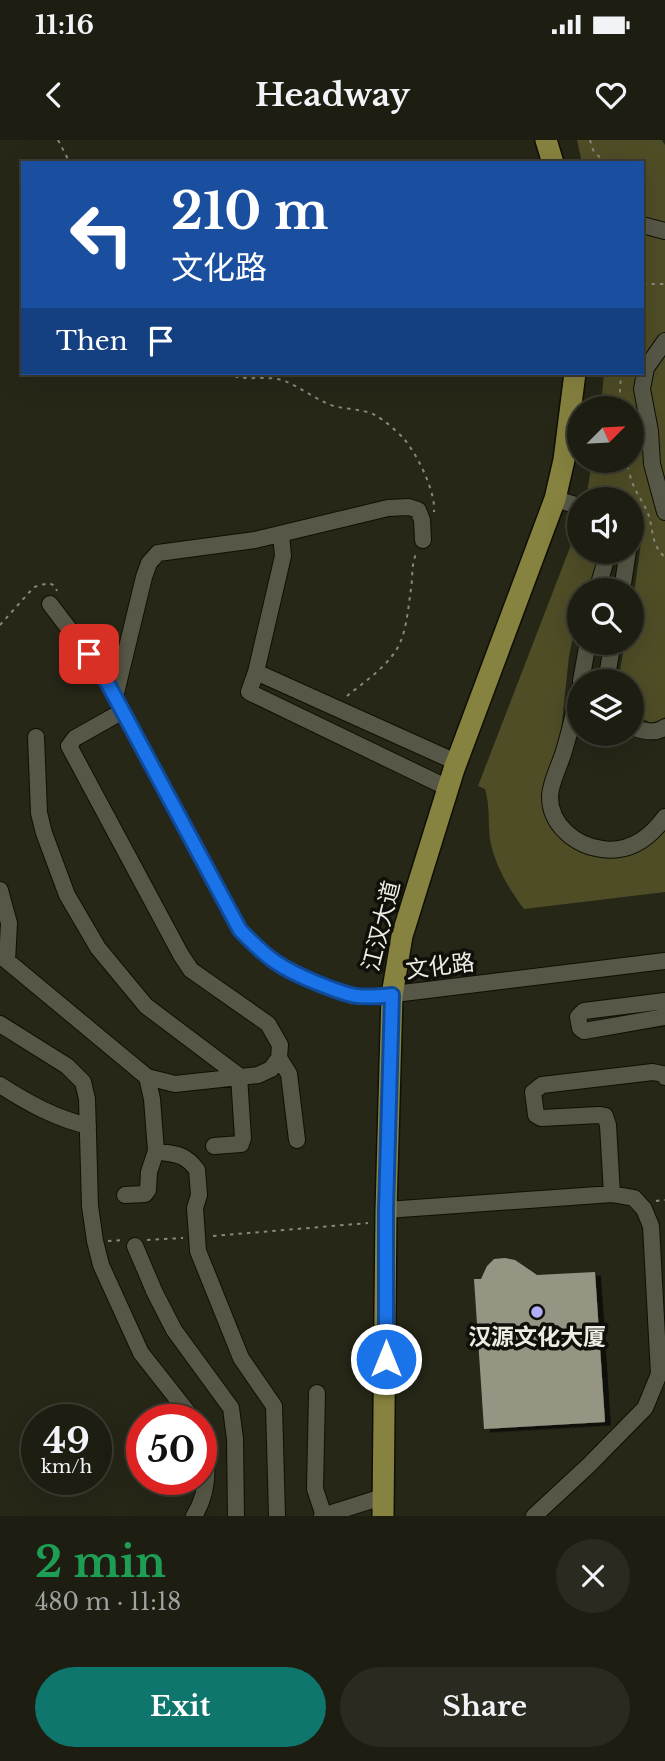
<!DOCTYPE html>
<html lang="en">
<head>
<meta charset="utf-8">
<style>
  body { margin:0; font-family:"Libre Baskerville","Noto Sans SC",serif; background:#2a2a20; color:#f1f3f6; height:100vh; display:flex; flex-direction:column; font-size:26px; white-space:nowrap }
  * { box-sizing:border-box; margin:0 }
  p { font-size:23px; color:#a0a29f }
  .icon { flex:none; width:38px; height:38px; fill:none; stroke:currentColor; stroke-width:2; stroke-linecap:round; stroke-linejoin:round }
  .map { position:relative; height:1376px; overflow:hidden }
  .sheet { display:flex; flex-direction:column; background:#1d1d12; flex:1 }
  .sheet>* { flex:none }
  .top-card { position:absolute; left:21px; top:21px; width:623px; height:214px; border-radius:0px; box-shadow:0 7px 28px #0002,0 0 0 2px #3b3b32; background:#1a4fa0; color:#fff; overflow:hidden }
  .needle { width:46px; rotate:66deg }
  .controls { position:absolute; left:567px; top:256px; display:grid; gap:14px }
  .controls a { display:grid; place-items:center; width:77px; height:77px; border-radius:50%; background:#1d1d12; box-shadow:0 7px 28px #0002,0 0 0 2px #3b3b32; font-size:35px }
  .speed { position:absolute; left:21px; top:1264px; display:flex; gap:14px; font-size:35px; font-weight:700; text-align:center }
  .speed>* { display:grid; place-content:center; width:91px; height:91px; border-radius:50%; background:#1d1d12; box-shadow:0 7px 28px #0002,0 0 0 2px #3b3b32; line-height:1 }
  .speed small { font-size:18px; font-weight:400 }
  .speed .limit { border:10px solid #d22; background:#fff; color:#111 }
  .pin { position:absolute; display:grid; place-items:center; width:60px; height:60px; color:#fff; margin:-30px; border-radius:14px; box-shadow:0 4px 10px #0006 }
  .me { position:absolute; width:77px; margin:-38px; rotate:0deg; stroke-linejoin:round; filter:drop-shadow(0 0 5px #0008) }
  .turn { display:flex; align-items:center; gap:24px; height:147px; padding:0 35px; font-size:32px }
  .turn .icon { width:91px; height:91px; stroke-width:2.5 }
  .turn b { display:block; font-size:49px; line-height:60px }
  .then { display:flex; align-items:center; height:66px; padding:0 35px; background:#0003; gap:14px; font-size:26px }
  .round { display:grid; place-items:center; flex:none; width:74px; height:74px; border-radius:37px; background:#2a2a20 }
  .headline { display:flex; align-items:center; justify-content:space-between; height:119px; padding:0 35px }
  h1 { font-size:42px; font-weight:800; line-height:52px; color:#1e9e55 }
  .button { display:flex; gap:14px; margin-top:auto; padding:14px 35px }
  .button a { flex:1; height:80px; border-radius:42px; background:#0f766e; color:#fff; font-size:28px; font-weight:800; line-height:80px; text-align:center }
  .button a+a { background:#2a2a20; color:#f1f3f6 }
  .status { display:flex; justify-content:space-between; align-items:center; height:49px; padding:0 35px; background:#1d1d12; direction:ltr }
  .status svg { height:19px; fill:currentColor }
  header { display:flex; justify-content:space-between; align-items:center; height:91px; padding:0 35px; background:#1d1d12; font-size:32px; font-weight:800 }
  .map>svg:first-child { display:block }
</style>
</head>
<body>
<div class="status"><b>11:16</b><svg viewBox="0 0 49 12"><path d="M0 12V9h3v3zM5 12V6h3v6zM10 12V3h3v9zM15 12V0h3v12zM26 1h20v11H26zM47 4h2v5h-2z"/></svg></div>
<header><svg class="icon" aria-label="back" viewBox="0 0 24 24"><path d="M15 5l-7 7 7 7"/></svg>Headway<svg class="icon" aria-label="heart" viewBox="0 0 24 24"><path d="M12 20l-8-8c-3-5 5-10 8-4 3-6 11-1 8 4z"/></svg></header>
<div class="map">
<svg width="665" height="1376" viewBox="0 0 665 1376">
  <defs>
    <filter id="shadow"><feDropShadow dx="6" dy="3.5" stdDeviation="0" flood-color="#0009"/></filter>
  </defs>
  <rect width="100%" height="100%" fill="#272718"/>
  <!-- green -->
  <path fill="#4f4d26" d="M577,0H662L665,5V577L662,580L651,583L632,573V541H618L625,502H632V468L641,403L632,384V359H596L587,354L592,320H632V268H601L604,233H642V23H582Z
    M579,384V411H606L593,443H585L583,450H579V468L569,516L561,591L555,619L561,697C579,715 610,722 634,712C645,707 656,695 665,687V752L524,769C509,749 494,724 490,699C488,682 490,666 485,649L478,646Z"/>
  <!-- building -->
  <path fill="#969583" filter="url(#shadow)" d="M505,1118L515,1120L537,1135L595,1132L605,1282L484,1289L474,1139H481L487,1126L494,1119Z"/>
  <g fill="none" stroke-linecap="round" stroke-linejoin="round">
    <defs>
      <path id="minor" d="M642,85L665,91
        M665,201L646,228L642,249L650,291L652,324L665,372
        M555,359L579,366
        M281,394L283,416L256,532L249,552L448,648
        M597,450L606,420L619,411
        M622,450L628,411
        M50,464L101,531L240,790C268,819 280,828 317,843C338,851 347,856 370,857L665,821
        M256,532L456,622
        M581,541L588,502
        M606,541L613,502
        M579,549C575,570 570,591 564,611C560,625 550,643 550,657C550,685 576,706 602,709C629,713 649,699 665,677
        M115,557L144,437L149,423L158,413L255,400L388,368L409,367L418,370L422,380L423,400
        M632,587C642,591 656,594 665,587
        M36,597L39,673L44,693L67,755L98,808L146,866L239,936L243,998L241,1004L214,1006
        M0,750L9,783L7,821
        M0,815L147,937L175,944L258,935L271,929L279,918L280,905L268,884L191,830L181,815L69,606L75,598L123,571
        M665,861L584,871L578,877L580,888L584,891L665,877
        M0,884L67,926L83,942L87,959L90,1066L95,1101L101,1125L141,1213L193,1279
        M279,918L289,934L297,1000
        M147,937L152,959L156,1011C174,1015 184,1012 197,1030L199,1055L195,1068L198,1111L241,1218L274,1266L277,1376
        M0,945C28,963 55,978 88,986
        M612,1054L608,985L605,976L599,975L541,978L536,975L533,952L542,945L653,932L663,934L665,937
        M125,1055L145,1054L148,1050L149,1032L156,1011
        M386,1070L612,1054L634,1058L644,1069L651,1086L659,1234L645,1268L589,1325L534,1376
        M135,1106L155,1153L174,1190L231,1268L235,1299L236,1376
        M317,1253L315,1349L324,1376
        M194,1376C209,1352 209,1324 201,1297
        M322,1376L385,1356"/>
      <path id="major" d="M546,0L553,23
        M383,1376L386,1070L392,855L402,796L454,629L555,359L564,320L575,233"/>
    </defs>
    <!-- minor casing -->
    <use href="#minor" stroke="#100f04" stroke-width="18"/>
    <!-- major casing -->
    <use href="#major" stroke="#100f04" stroke-width="24"/>
    <!-- path -->
    <path stroke="#87877b" stroke-width="2" stroke-dasharray="3.5 5" stroke-linecap="butt" d="M58,0L70,23
      M590,0L593,10L605,23
      M642,162L644,144H665
      M227,233C243,243 266,234 285,241C299,247 313,257 328,264C342,270 362,268 375,275C384,280 397,291 404,299C417,314 436,352 434,372
      M613,268L620,252L621,233
      M628,329V320
      M630,335C633,349 641,358 647,371C654,387 650,405 665,417
      M0,485L34,447L49,443L55,446L57,451
      M347,556C364,542 387,527 398,507C407,490 408,468 411,449C413,436 411,423 417,412
      M656,1061L665,1060
      M213,1096L368,1083
      M147,1100L183,1098
      M108,1101L123,1100"/>
    <!-- minor -->
    <use href="#minor" stroke="#575747" stroke-width="16"/>
    <!-- major -->
    <use href="#major" stroke="#868340" stroke-width="21"/>
  </g>
  <g fill="none" stroke-linecap="round" stroke-linejoin="round">
    <defs>
      <path id="route" d="M89,514L108,544L240,790C268,819 280,828 317,843C350,856 356,859 392,855L386,1070V1219"/>
    </defs>
    <!-- route casing -->
    <use href="#route" stroke="#114b97" stroke-width="18"/>
    <!-- route -->
    <use href="#route" stroke="#1a73e8" stroke-width="12"/>
  </g>
  <!-- markers -->
  <circle fill="#b1adfa" stroke="#100f09" stroke-width="2.5" cx="537" cy="1172" r="7"/>
  <g text-anchor="middle" dominant-baseline="central" stroke-width="7" stroke-linejoin="round" paint-order="stroke">
    <!-- street labels -->
    <g font-size="23" fill="#ecece2" stroke="#100f09">
      <text transform="translate(381 786) rotate(-76)">江汉大道</text>
      <text transform="translate(440 826) rotate(-7)">文化路</text>
    </g>
    <!-- poi labels -->
    <g font-size="23" font-weight="bold" fill="#ecece2" stroke="#100f09">
      <text x="537" y="1197">汉源文化大厦</text>
    </g>
  </g>
</svg>
<div class="controls">
<a><svg class="needle" viewBox="-14 -14 28 28"><path d="M0-13l5 13h-10z" fill="#e53935"/><path d="M0 13l5-13h-10z" fill="#a0a29f"/></svg></a>
<a><svg class="icon" aria-label="sound" viewBox="0 0 24 24"><path d="M4 9h4l5-4v14l-5-4H4zM17 9q2 3 0 6"/></svg></a>
<a><svg class="icon" aria-label="search" viewBox="0 0 24 24"><circle cx="10" cy="10" r="6"/><path d="M15 15l6 6"/></svg></a>
<a><svg class="icon" aria-label="layers" viewBox="0 0 24 24"><path d="M12 4l9 5-9 5-9-5zM3 14l9 5 9-5"/></svg></a>
</div>
<div class="speed"><div>49<small>km/h</small></div><div class="limit">50</div></div>
<div class="pin" style="left:89px;top:514px;background:#d93025"><svg class="icon" aria-label="arrive" viewBox="0 0 24 24"><path d="M6 21V4h12l-3 4 3 4H6"/></svg></div>
<svg class="me" style="left:386px;top:1219px" viewBox="-20 -20 40 40"><circle r="17" fill="#1a73e8" stroke="#fff" stroke-width="3"/><path d="M0-11L8 9 0 5-8 9z" fill="#fff"/></svg>
<div class="top-card">
<div class="turn"><svg class="icon" aria-label="left" viewBox="0 0 24 24"><path d="M17 20v-9H6M10 6l-5 5 5 5"/></svg><div><b>210 m</b>文化路</div></div>
<div class="then">Then<svg class="icon" aria-label="arrive" viewBox="0 0 24 24"><path d="M6 21V4h12l-3 4 3 4H6"/></svg></div>
</div>
</div>
<section class="sheet">
<div class="headline"><div><h1>2 min</h1><p>480 m · 11:18</p></div><a class="round"><svg class="icon" aria-label="close" viewBox="0 0 24 24"><path d="M6 6l12 12M18 6L6 18"/></svg></a></div>
<div class="button"><a>Exit</a><a>Share</a></div>
</section>
</body>
</html>
